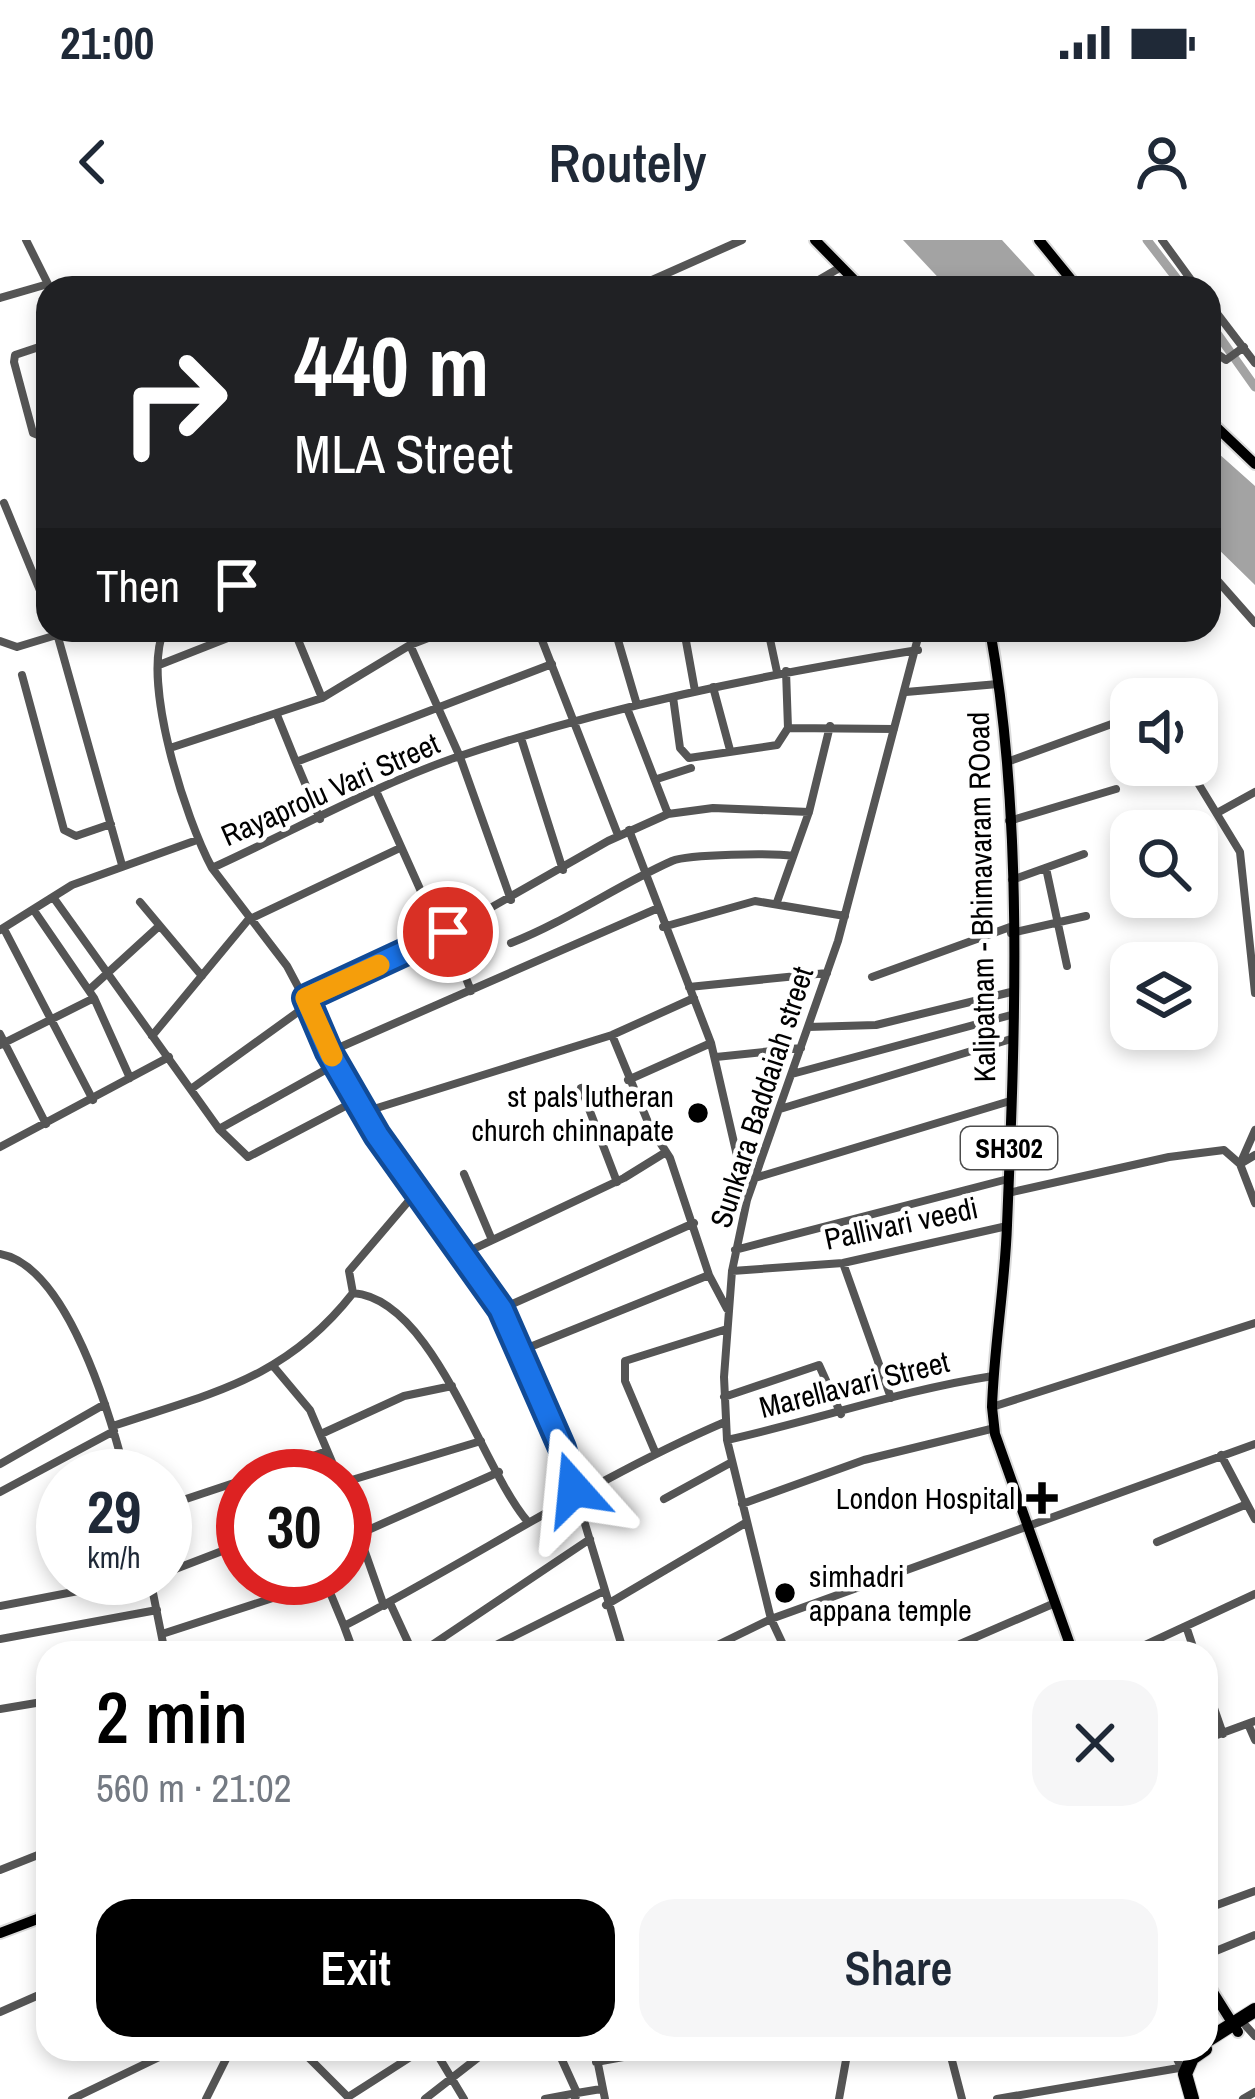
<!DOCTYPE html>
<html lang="en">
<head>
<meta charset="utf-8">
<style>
  body { margin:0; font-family:"Archivo Narrow",sans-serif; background:#f6f6f7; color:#1f2937; height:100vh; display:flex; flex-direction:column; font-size:45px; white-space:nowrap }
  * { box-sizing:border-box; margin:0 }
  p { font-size:39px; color:#747a83 }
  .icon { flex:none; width:66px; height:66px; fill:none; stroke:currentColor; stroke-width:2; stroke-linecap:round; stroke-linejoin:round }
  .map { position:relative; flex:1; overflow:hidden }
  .side { position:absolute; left:36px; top:1401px; width:1182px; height:420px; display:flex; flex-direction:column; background:#fff; border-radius:36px; box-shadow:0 6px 18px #0003 }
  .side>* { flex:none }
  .hud { position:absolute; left:36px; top:36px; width:1185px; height:366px; border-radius:36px; box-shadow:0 6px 18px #0003; background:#202124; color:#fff; overflow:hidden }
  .fabs { position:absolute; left:1110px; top:438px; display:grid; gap:24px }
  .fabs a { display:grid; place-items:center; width:108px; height:108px; border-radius:24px; background:#fff; box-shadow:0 6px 18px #0003; font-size:60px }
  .speed { position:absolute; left:36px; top:1209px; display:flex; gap:24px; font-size:60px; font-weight:700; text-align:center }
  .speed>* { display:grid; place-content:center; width:156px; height:156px; border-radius:50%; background:#fff; box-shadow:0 6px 18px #0003; line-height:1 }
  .speed small { font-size:30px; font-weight:400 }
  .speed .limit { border:18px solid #d22; background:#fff; color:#111 }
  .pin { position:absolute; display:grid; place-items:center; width:102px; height:102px; color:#fff; margin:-51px; border:6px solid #fff; border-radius:50%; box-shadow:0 3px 12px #0007 }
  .me { position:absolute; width:132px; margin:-66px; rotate:342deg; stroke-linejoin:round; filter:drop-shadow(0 0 9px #0008) }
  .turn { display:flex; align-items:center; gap:42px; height:252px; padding:0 60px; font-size:54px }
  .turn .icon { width:156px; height:156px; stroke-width:2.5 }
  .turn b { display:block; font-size:84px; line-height:102px }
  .then { display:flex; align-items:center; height:114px; padding:0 60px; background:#0003; gap:24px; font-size:45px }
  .round { display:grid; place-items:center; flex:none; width:126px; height:126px; border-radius:36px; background:#f6f6f7 }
  .head { display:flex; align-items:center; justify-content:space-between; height:204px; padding:0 60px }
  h1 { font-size:72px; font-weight:600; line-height:90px; color:#000 }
  .button { display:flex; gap:24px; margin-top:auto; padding:24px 60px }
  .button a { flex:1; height:138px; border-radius:36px; background:#000; color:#fff; font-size:48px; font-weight:600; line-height:138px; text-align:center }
  .button a+a { background:#f6f6f7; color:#1f2937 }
  .status { display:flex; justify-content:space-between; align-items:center; height:84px; padding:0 60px; background:#fff; direction:ltr }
  .status svg { height:33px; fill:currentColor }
  header { display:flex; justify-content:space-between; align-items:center; height:156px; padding:0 60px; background:#fff; font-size:54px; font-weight:600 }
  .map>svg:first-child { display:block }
</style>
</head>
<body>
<div class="status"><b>21:00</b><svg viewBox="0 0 49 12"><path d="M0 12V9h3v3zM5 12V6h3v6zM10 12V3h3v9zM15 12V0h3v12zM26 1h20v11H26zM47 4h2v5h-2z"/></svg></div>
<header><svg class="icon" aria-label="back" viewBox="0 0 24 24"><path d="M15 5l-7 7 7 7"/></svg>Routely<svg class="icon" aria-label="person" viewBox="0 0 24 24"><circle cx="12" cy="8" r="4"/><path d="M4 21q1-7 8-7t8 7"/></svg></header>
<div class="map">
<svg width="1255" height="1859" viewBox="0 0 1255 1859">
  <rect width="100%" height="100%" fill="#fff"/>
  <!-- water -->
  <path fill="#a3a3a3" d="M903,0H1002L1046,48H948Z
    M1209,205L1255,246V345L1209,300Z"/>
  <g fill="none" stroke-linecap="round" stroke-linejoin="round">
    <!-- canal -->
    <path stroke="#a3a3a3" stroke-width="9" d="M1147,0L1184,48
      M1209,82L1255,147"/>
    <defs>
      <path id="primary" d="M815,0L862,48
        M1039,0L1078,48
        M1209,180L1255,224
        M990,390C1024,579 1015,792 1007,985C1005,1046 994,1106 992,1167L995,1194L1073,1413
        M0,1693L48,1675
        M1206,1741L1238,1792"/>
      <path id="highway" d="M1206,1801L1255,1770
        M1192,1859L1185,1834L1192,1818L1205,1809"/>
    </defs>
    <!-- primary casing -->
    <use href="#primary" stroke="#dbdbdb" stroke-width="14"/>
    <!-- highway casing -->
    <use href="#highway" stroke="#dbdbdb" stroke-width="16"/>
    <!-- street -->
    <path stroke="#555" stroke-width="8" d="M26,0L50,48
      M1162,0L1197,48
      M634,48L742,0
      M805,48L841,27
      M1142,48H1143
      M0,58L48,44
      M1209,63L1255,123
      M48,104L15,115L14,122L33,193L48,199
      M1209,108L1226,120L1244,107
      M4,263L48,370
      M1209,331L1255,383
      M56,390L122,625
      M164,390C141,442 186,580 212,628
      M294,390L322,458
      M538,390L618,595
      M615,390L637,465
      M684,390L695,451
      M768,390L777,432
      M0,401L17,407L73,390
      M410,405L460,517L511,660
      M159,425L248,390
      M786,431L788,488
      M22,435L64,590L76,596L111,584
      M713,447L730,510
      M906,452L998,444
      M673,457L680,508L689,518L777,505L788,488L894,489
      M627,468L668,574
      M277,475L296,522L552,424
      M521,498L563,630
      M173,507L322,458L410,405L449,390
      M296,522L320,579
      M1007,522L1131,477
      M1187,525L1240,612L1255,753
      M657,539L691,528
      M377,553L441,696
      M1217,573L1255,552
      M1009,581L1116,549
      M629,590L711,803L747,959
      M1046,628L1067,726
      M1012,640L1084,614
      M53,657L219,889L336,824
      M140,662L202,736
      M777,662L809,572L830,486
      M35,672L94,758L130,838
      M663,687L755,661L845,676
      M4,689L93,860
      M0,690L72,645L197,600
      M448,692L471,751
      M1011,693L1086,676
      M511,703C567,681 618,645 672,621C689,614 773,613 793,616
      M872,737L1010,687
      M689,747L827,733
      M89,750L158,687
      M306,758L441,696L608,601L668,574L713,568L809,572
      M808,787L876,785L1011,752
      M0,794L46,884
      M612,795L650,887L670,918L709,1035L727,1069
      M152,796L248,680L400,608
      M0,805L94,758
      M329,812L656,669
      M716,817L801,808
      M792,834L1011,775
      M628,840L711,803
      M581,848L617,942
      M191,849L309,764
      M780,869L1011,799
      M364,872L612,795L694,758
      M219,889L248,917L357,860
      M0,907L169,817
      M1255,915L1240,924L1255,963
      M464,934L492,1000
      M755,938L1010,861
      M1008,953L1169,917L1224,910L1240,924L1255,890
      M735,1010L1008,939
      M465,1013L624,938L666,912
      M0,1014C68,1026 111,1178 126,1236
      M843,1023L891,1158
      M732,1031L843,1023L1007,986
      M353,1053C434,1059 481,1228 528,1282
      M353,1053L349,1031L418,950
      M501,1069L694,983
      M520,1111L709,1035
      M274,1127L310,1170L338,1236
      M724,1157L819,1125L841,1174
      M992,1167L1255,1083
      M113,1186C211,1153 285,1140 353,1053
      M321,1194L404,1156L452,1146
      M727,1200C816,1180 903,1150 993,1136
      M656,1214L625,1141V1121L727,1089
      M1221,1215L1255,1279
      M0,1224L105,1164
      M256,1236L327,1211
      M345,1242L481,1201
      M0,1252L114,1191
      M345,1255L384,1366
      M664,1259L732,1222
      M742,1264L864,1220L995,1188
      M165,1266L243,1240
      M359,1294L499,1232
      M1157,1302L1247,1264
      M345,1309L363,1306
      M165,1333L243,1303
      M150,1338L165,1413
      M324,1338L344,1386C472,1320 592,1239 725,1182
      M390,1363L413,1413
      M606,1365L747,1282
      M0,1366L146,1338
      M344,1386L354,1413
      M1186,1386L1195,1413
      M162,1394L325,1341
      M0,1399L157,1370
      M420,1413L590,1299
      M480,1413L602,1352
      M624,1413L562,1208L501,1069L377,895L287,726L212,628C291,592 372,547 454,518C605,467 761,435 918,410
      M701,1413L771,1379L1255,1204
      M787,1413L771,1379L727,1200L724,1137L732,1031L747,960L838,701L920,390
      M955,1413L960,1404L1055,1363
      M1128,1413L1255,1354
      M1206,1445L1223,1494
      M0,1469L48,1461
      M1248,1484L1255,1500
      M1206,1499L1255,1481
      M0,1630L48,1611
      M1206,1669L1255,1651
      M1206,1715L1255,1695
      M0,1772L48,1751
      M1246,1786L1255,1796
      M300,1809L348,1857L423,1809
      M434,1809L464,1859
      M557,1809L577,1853L601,1849
      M595,1809L605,1859
      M949,1809L962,1859
      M1172,1809L1179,1823
      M596,1822L667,1809
      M72,1859L176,1809
      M206,1859L231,1809
      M425,1859L489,1809
      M545,1859L577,1853L575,1859
      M839,1859L848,1809
      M997,1859L1179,1828
      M1243,1859L1255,1852"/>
    <!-- primary -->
    <use href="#primary" stroke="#000" stroke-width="10"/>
    <!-- highway -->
    <use href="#highway" stroke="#000" stroke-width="14"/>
  </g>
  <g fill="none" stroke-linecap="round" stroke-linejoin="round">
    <defs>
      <path id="route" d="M448,692L306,758L329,812L377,895L501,1069L562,1208L574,1249"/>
    </defs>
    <!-- route casing -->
    <use href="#route" stroke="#114b97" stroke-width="30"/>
    <!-- route -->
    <use href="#route" stroke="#1a73e8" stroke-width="21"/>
    <!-- slow -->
    <path stroke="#f59e0b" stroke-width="21" d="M332,816L306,758L379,725"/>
  </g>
  <!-- markers -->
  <g fill="#000" stroke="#fff" stroke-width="4.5">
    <circle cx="698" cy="873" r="12"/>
    <path d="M1036 1240h12v12h12v12h-12v12h-12v-12h-12v-12h12z"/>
    <circle cx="785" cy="1353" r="12"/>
  </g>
  <g text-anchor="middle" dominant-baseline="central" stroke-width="9" stroke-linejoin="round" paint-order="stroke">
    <!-- shield labels -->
    <rect fill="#fff" stroke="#4c4c4c" stroke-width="3" x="961" y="887" width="96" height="42" rx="9"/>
    <g font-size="27" font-weight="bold" fill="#000">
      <text x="1009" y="908">SH302</text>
    </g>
    <!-- street labels -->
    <g font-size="30" fill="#000" stroke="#fff">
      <text transform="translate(330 549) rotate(-24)">Rayaprolu Vari Street</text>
      <text transform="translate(981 657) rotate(-91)">Kalipatnam - Bhimavaram ROoad</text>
      <text transform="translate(761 857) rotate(-72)">Sunkara Baddaiah street</text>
      <text transform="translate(901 983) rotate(-12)">Pallivari veedi</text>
      <text transform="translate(854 1144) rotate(-14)">Marellavari Street</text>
    </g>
    <!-- poi labels -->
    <g font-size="30" fill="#000" stroke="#fff" text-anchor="end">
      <text x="674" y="856">st pals lutheran<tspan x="674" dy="34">church chinnapate</tspan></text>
      <text x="1015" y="1258">London Hospital</text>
      <text x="809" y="1336" text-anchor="start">simhadri<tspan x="809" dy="34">appana temple</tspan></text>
    </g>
  </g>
</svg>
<div class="fabs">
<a><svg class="icon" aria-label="sound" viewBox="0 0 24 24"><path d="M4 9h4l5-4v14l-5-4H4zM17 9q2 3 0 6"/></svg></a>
<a><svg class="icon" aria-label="search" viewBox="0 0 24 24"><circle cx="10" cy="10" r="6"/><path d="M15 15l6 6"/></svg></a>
<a><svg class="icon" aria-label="layers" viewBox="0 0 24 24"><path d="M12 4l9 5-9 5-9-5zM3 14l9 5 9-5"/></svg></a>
</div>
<div class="speed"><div>29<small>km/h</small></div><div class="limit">30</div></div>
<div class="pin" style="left:448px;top:692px;background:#d93025"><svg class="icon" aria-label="arrive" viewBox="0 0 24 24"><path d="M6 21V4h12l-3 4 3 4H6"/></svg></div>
<svg class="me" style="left:574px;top:1249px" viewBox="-20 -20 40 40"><path d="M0-17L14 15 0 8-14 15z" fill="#1a73e8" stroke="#fff" stroke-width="4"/></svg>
<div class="hud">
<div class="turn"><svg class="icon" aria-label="right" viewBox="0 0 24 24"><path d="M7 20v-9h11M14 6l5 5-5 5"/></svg><div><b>440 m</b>MLA Street</div></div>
<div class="then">Then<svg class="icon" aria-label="arrive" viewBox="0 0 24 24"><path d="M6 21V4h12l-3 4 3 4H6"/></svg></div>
</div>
<section class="side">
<div class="head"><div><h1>2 min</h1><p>560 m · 21:02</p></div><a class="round"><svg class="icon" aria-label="close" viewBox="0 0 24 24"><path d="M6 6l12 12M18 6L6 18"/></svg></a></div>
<div class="button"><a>Exit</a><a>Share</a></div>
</section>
</div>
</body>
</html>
